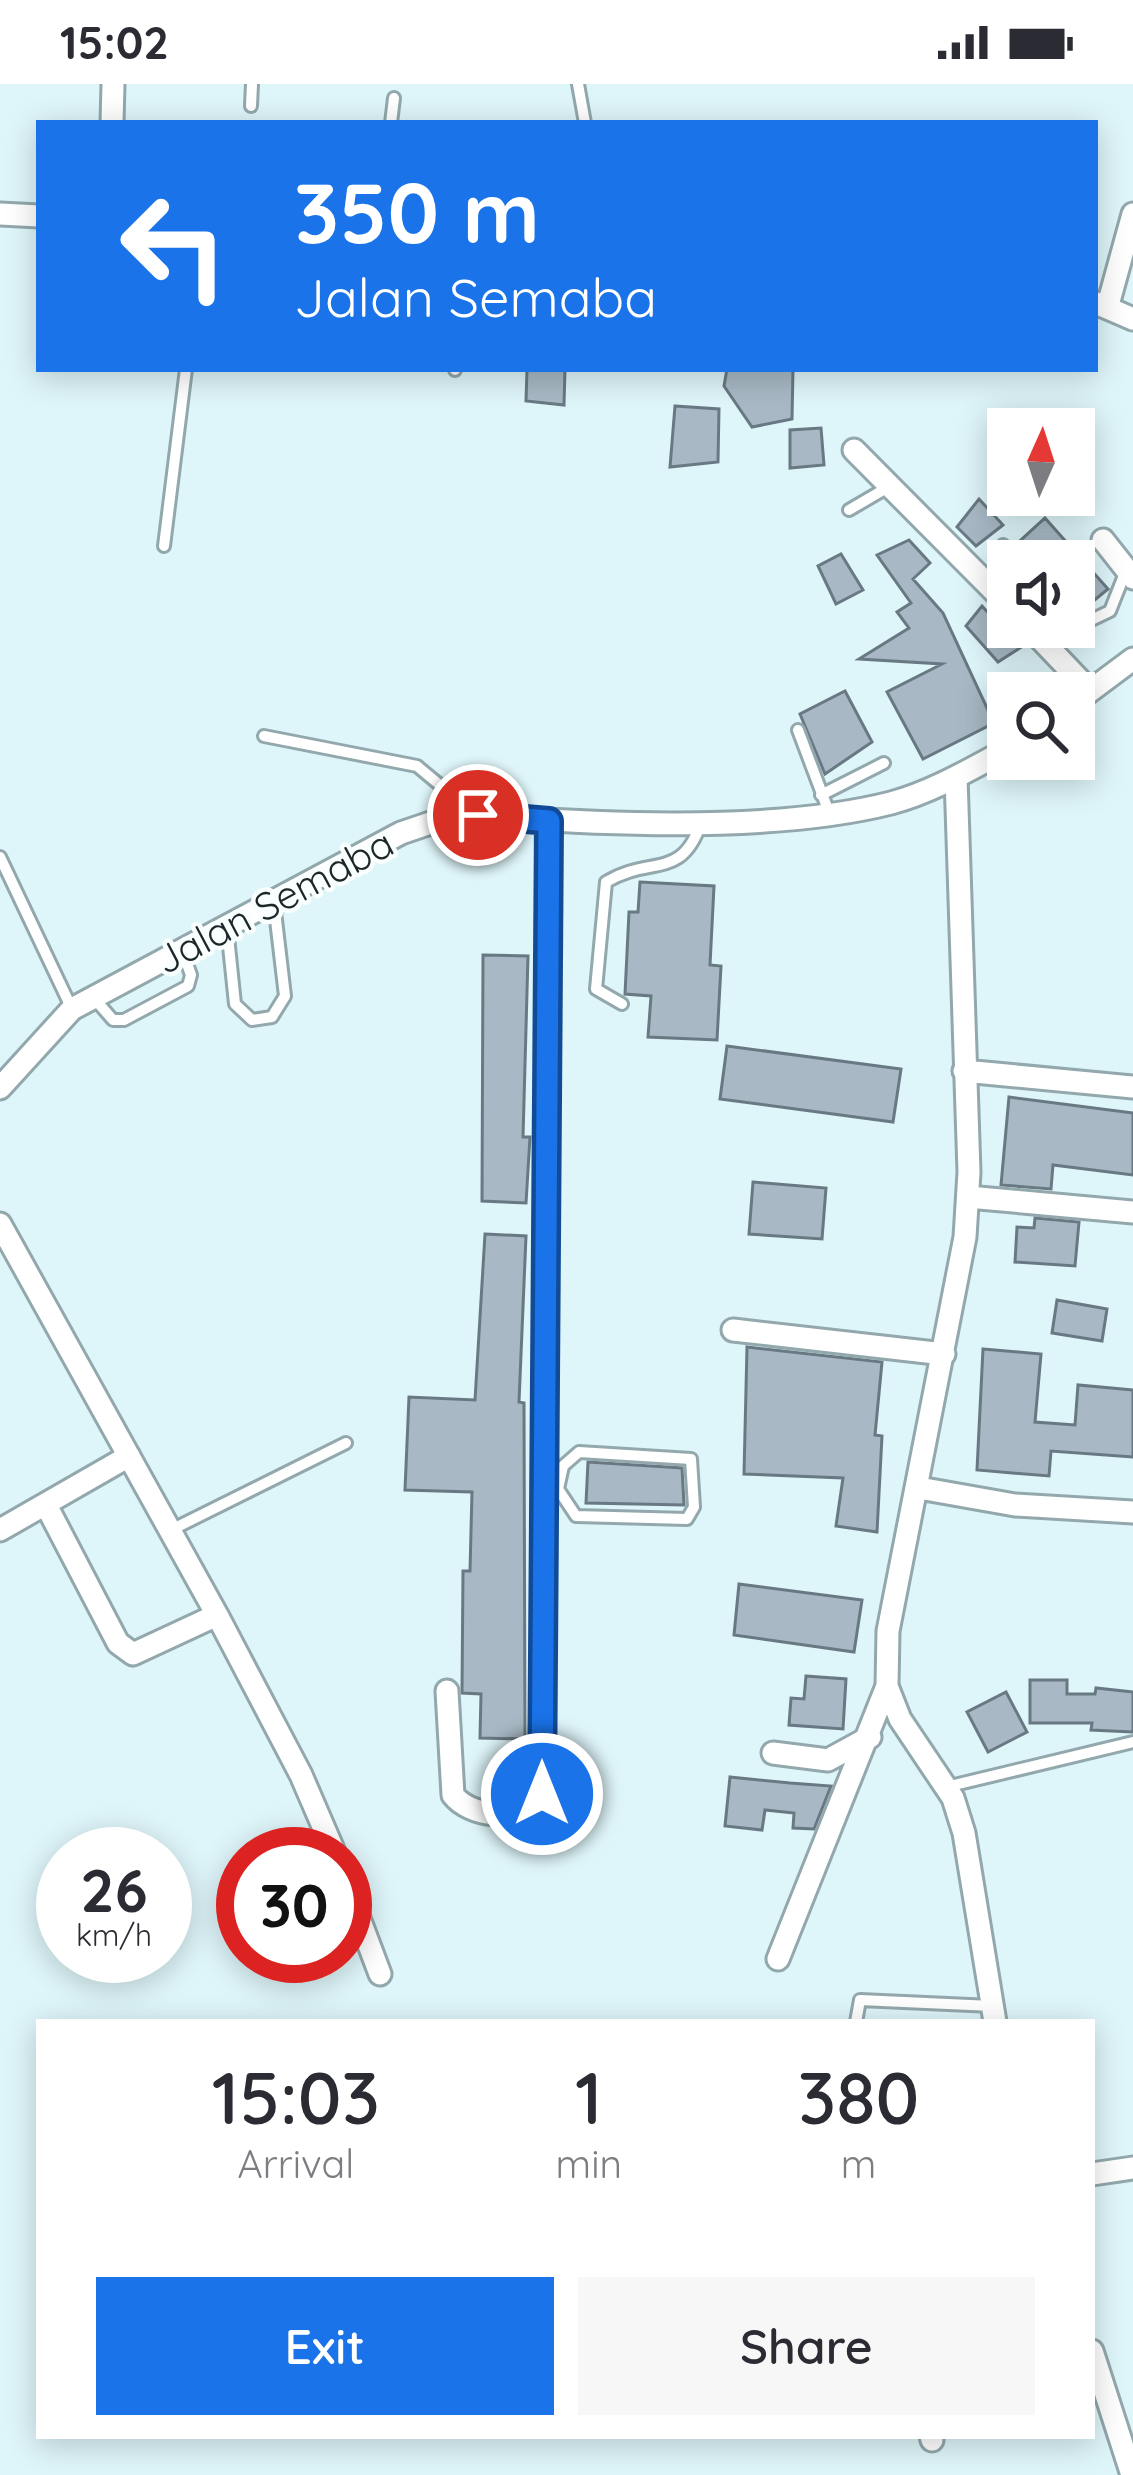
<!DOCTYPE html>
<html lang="en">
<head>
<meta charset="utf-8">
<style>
  body { margin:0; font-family:Quicksand,sans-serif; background:#f7f7f7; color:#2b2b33; height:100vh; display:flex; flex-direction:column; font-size:45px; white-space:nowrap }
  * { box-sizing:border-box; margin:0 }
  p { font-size:39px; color:#7c7c81 }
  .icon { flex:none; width:66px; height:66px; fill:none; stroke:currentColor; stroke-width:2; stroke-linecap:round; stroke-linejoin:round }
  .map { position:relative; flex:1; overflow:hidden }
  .side { position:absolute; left:36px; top:1935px; width:1059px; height:420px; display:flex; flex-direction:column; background:#fff; border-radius:0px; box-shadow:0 6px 30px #0003 }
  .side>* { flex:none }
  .banner { position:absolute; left:36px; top:36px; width:1062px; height:252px; border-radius:0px; box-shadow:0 6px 30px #0003; background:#1a73e8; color:#fff; overflow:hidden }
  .needle { width:78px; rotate:3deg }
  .buttons { position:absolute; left:987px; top:324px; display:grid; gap:24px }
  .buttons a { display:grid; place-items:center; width:108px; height:108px; border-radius:0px; background:#fff; box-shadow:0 6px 30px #0003; font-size:60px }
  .speed { position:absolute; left:36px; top:1743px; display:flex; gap:24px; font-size:60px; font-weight:700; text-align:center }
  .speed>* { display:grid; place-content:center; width:156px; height:156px; border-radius:50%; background:#fff; box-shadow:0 6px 30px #0003; line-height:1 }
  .speed small { font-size:30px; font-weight:400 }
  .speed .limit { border:18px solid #d22; background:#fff; color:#111 }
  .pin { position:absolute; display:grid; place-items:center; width:102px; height:102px; color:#fff; margin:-51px; border:6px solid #fff; border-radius:50%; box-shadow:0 3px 12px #0007 }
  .me { position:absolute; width:132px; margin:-66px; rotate:0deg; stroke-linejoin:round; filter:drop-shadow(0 0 9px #0008) }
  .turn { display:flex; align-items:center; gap:42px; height:252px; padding:0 60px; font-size:54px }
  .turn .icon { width:156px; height:156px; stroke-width:2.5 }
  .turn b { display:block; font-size:84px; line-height:102px }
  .eta { display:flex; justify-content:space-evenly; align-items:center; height:204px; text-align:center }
  .eta b { font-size:72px; font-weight:600; line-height:84px }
  .button { display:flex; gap:24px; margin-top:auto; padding:24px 60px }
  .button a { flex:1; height:138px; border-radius:0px; background:#1a73e8; color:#fff; font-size:48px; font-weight:600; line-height:138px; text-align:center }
  .button a+a { background:#f7f7f7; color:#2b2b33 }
  .status { display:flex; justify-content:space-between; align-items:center; height:84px; padding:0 60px; background:#fff; direction:ltr }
  .status svg { height:33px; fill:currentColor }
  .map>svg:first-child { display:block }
</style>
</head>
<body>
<div class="status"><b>15:02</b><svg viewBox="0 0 49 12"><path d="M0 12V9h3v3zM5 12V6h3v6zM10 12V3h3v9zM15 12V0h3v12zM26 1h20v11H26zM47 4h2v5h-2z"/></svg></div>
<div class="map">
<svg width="1133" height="2391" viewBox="0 0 1133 2391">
  <rect width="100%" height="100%" fill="#def5f9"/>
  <!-- building -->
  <path fill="#a8b9c5" stroke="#697983" stroke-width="3" d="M527,285H565L564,321L526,317Z
    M727,285H793L792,335L752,343L724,302Z
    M675,322L719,325L718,378L670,383Z
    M821,344L824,381L790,384V346Z
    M979,415L1003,441L976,462L957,443Z
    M1045,434L1108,505L1080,528L1074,526V477H1038L1021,456Z
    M909,456L930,479L913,495L943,529L994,639L923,675L887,608L942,580L859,575L909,544L897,528L911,519L877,471Z
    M841,470L863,506L836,520L818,482Z
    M982,522L1020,564L998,578L966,542Z
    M845,607L872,658L825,690L800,630Z
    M640,798L714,802L710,881L721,882L717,956L648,953L651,912L625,910L629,828H638Z
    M483,871L528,872L523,1053H530L526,1119L482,1117Z
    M727,962L901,985L893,1038L720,1015Z
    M1009,1013L1133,1029V1091L1053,1081L1051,1105L1001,1101Z
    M753,1098L826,1104L822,1155L749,1150Z
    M1035,1134L1079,1138L1075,1182L1015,1178L1017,1143L1034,1144Z
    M485,1150L526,1152L519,1318L524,1319L525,1655L480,1654L481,1610L462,1609L463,1487H470L472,1408L405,1406L409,1313L475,1316Z
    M1057,1216L1107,1225L1102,1257L1052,1249Z
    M747,1263L882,1278L875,1351L882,1352L877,1448L836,1442L843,1394L744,1390Z
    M983,1265L1041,1270L1035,1338L1075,1341L1078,1301L1133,1306V1373L1051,1367L1049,1392L977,1386Z
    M588,1378L682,1384L684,1421L586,1419Z
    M739,1500L862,1516L854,1568L734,1551Z
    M806,1592L846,1595L843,1645L789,1641L791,1614L804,1615Z
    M1030,1596H1067V1610H1095L1096,1604L1133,1608V1648L1091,1646L1092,1639H1030Z
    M1006,1608L1027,1648L988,1668L967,1628Z
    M730,1693L790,1699L831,1702L814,1745L793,1744L794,1729L765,1726L762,1746L725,1742Z"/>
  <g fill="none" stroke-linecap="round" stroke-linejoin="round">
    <defs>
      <path id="lane" d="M578,0L585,39
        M251,22L252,0
        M391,39L394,14
        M455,286V285
        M849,426L890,402
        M1003,461L1017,477
        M164,462L186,285
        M1074,536L1085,539L1110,527L1125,489
        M798,646L830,731
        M264,652L417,682L441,702L448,733
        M821,711L884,679
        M0,773L72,925
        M227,843L235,920L252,936L272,933L285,912L274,819
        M93,913L113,936H124L188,902L191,891L182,866
        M622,920L596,905L606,798C651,771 681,797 701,739
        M579,1368L691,1375L694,1423L687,1435L576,1432L558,1405L563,1382Z
        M171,1446L346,1359
        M946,1703L1133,1658
        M856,1938L860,1916L992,1922"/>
      <path id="street" d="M112,39L113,0
        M0,130L39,132
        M1096,219L1133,235
        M1108,221L1133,130
        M854,366L1008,521
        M1103,456L1133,494
        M1029,543L1090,607
        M1074,619L1133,575
        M956,693L969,1088L965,1153L888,1547L887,1602L900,1635L953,1714L964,1749L995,1938
        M964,987L1133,1003
        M0,1004L72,925L401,749L448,733L478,731C601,741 772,749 891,719C932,708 971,685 1008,665
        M968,1113L1133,1128
        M0,1140L217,1531L301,1691L335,1770
        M733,1246L944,1270
        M919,1404L1015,1421L1133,1428
        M46,1421L118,1559L133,1570L217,1531
        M0,1446L129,1372
        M447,1607L453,1711C469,1732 515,1737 537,1721L542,1710L549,737
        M773,1669L828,1676L870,1653
        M345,1797L380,1890
        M778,1875L887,1602
        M1092,2090L1133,2084
        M1092,2267L1132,2391
        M931,2352L932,2356"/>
    </defs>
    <!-- lane casing -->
    <use href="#lane" stroke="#92a8ac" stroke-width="16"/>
    <!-- street casing -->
    <use href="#street" stroke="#92a8ac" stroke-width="27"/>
    <!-- lane -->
    <use href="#lane" stroke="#fff" stroke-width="10"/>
    <!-- street -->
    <use href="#street" stroke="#fff" stroke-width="21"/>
  </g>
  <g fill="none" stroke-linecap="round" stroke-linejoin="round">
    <defs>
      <path id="route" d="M478,731L549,737L542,1710"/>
    </defs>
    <!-- route casing -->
    <use href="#route" stroke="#114b97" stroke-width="30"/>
    <!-- route -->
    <use href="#route" stroke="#1a73e8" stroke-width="21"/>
  </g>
  <g text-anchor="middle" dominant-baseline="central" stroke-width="9" stroke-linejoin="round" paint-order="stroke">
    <!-- street labels -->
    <g font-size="39" fill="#1d2627" stroke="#f9feff">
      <text transform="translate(274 817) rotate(-28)">Jalan Semaba</text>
    </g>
  </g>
</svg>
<div class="buttons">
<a><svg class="needle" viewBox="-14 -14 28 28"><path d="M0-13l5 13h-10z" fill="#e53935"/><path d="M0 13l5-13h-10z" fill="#7c7c81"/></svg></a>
<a><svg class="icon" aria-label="sound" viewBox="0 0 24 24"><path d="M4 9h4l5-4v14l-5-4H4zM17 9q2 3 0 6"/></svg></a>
<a><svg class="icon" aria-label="search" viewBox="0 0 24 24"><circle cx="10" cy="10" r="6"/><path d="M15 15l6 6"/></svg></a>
</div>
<div class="speed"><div>26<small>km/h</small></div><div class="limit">30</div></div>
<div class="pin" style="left:478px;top:731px;background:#d93025"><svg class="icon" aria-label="arrive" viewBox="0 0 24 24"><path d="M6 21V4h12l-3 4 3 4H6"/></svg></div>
<svg class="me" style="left:542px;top:1710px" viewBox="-20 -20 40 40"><circle r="17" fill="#1a73e8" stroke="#fff" stroke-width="3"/><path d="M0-11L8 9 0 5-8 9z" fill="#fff"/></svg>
<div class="banner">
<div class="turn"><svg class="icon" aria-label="left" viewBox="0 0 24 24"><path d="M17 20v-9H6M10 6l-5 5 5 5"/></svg><div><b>350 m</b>Jalan Semaba</div></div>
</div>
<section class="side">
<div class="eta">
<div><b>15:03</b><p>Arrival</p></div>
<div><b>1</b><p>min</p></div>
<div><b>380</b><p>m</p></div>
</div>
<div class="button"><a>Exit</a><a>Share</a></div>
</section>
</div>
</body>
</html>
